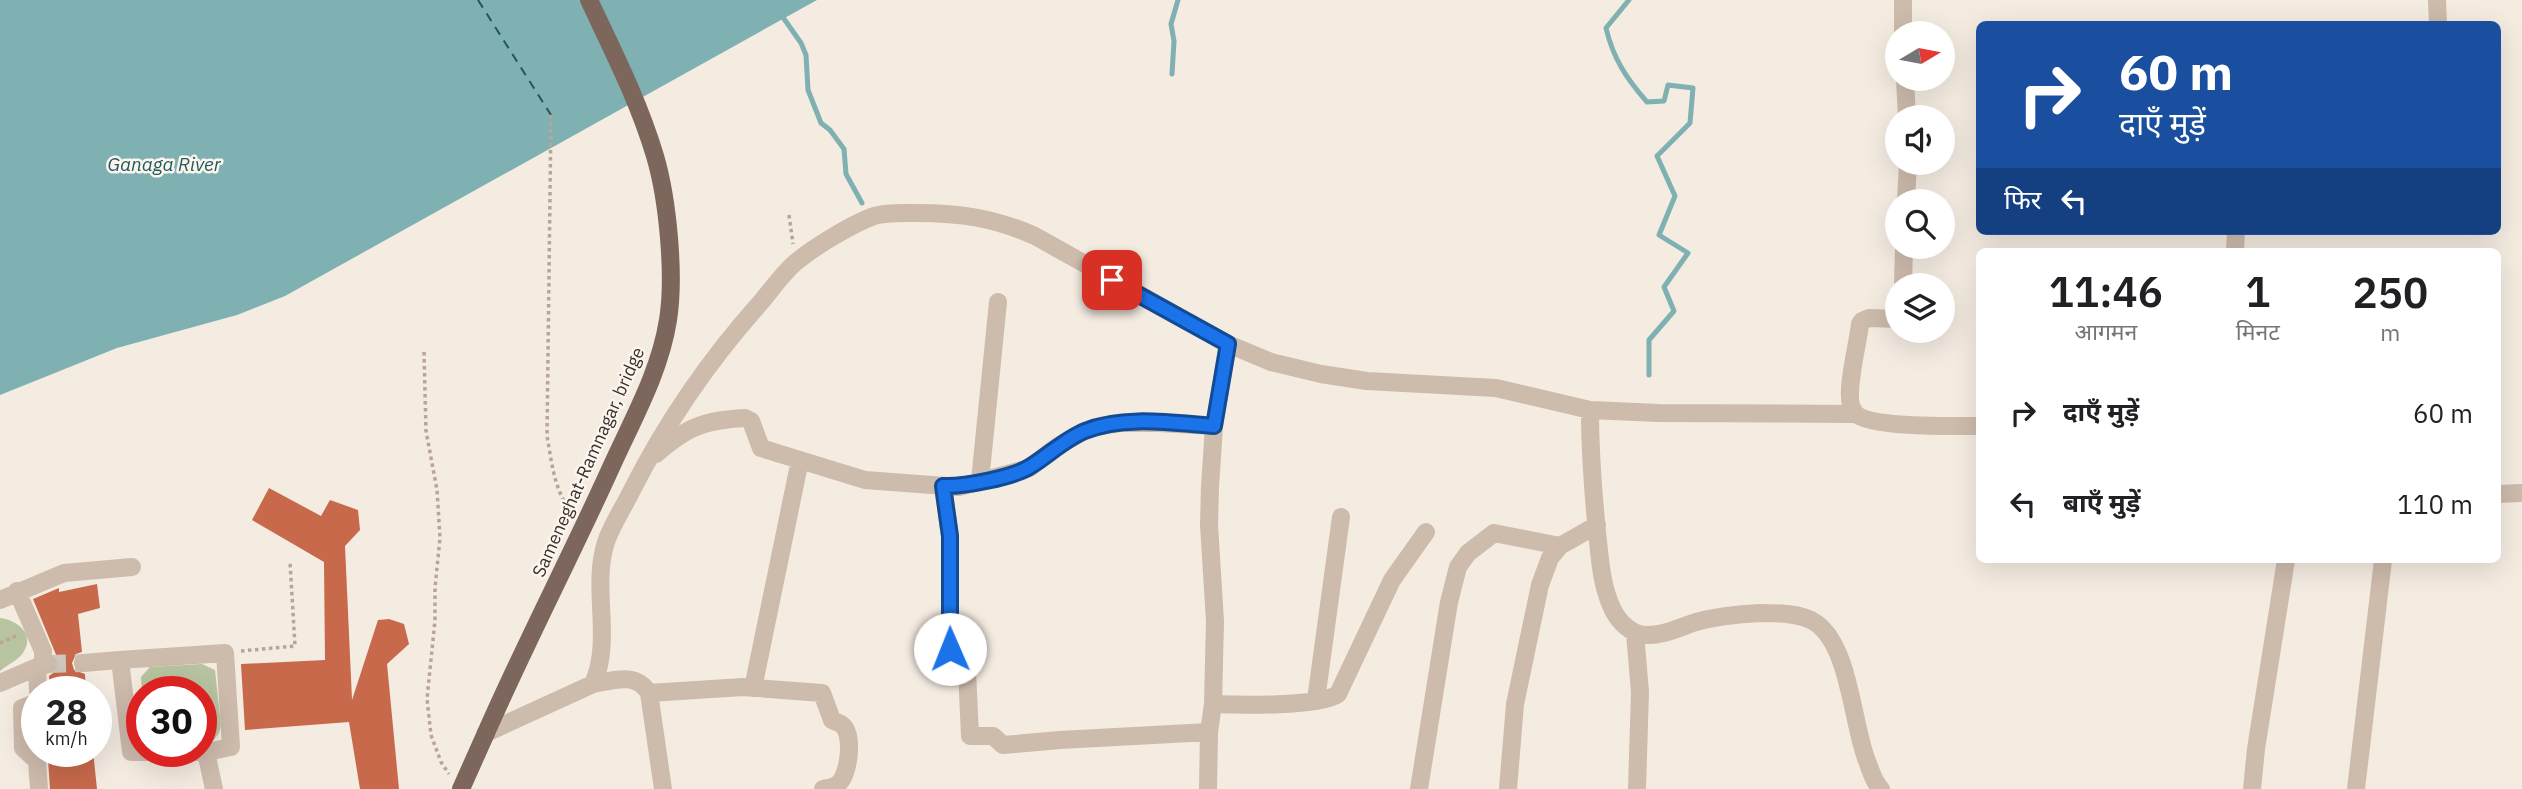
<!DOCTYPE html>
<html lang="hi">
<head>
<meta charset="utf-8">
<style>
  body { margin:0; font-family:"IBM Plex Sans","Noto Sans Devanagari",sans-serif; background:#f6f6f6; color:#202124; height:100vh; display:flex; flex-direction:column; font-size:26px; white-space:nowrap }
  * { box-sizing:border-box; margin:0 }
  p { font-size:23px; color:#757577 }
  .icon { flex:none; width:38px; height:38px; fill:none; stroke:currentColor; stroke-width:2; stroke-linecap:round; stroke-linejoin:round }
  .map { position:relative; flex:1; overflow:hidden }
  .details { position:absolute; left:1976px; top:248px; width:525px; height:315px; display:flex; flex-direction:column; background:#fff; border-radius:10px; box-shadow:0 7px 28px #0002 }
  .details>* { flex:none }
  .hud { position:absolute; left:1976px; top:21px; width:525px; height:214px; border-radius:10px; box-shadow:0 7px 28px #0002; background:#1a4fa0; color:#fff; overflow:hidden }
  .needle { width:46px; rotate:80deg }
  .tools { position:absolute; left:1885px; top:21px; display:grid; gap:14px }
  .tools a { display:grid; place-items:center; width:70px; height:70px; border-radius:50%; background:#fff; box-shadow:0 7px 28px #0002; font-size:35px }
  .speed { position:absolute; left:21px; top:676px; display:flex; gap:14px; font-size:35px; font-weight:700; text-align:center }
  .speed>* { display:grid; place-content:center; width:91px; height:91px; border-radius:50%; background:#fff; box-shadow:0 7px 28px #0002; line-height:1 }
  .speed small { font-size:18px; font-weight:400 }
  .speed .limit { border:10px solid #d22; background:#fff; color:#111 }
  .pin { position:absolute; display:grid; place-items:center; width:60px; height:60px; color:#fff; margin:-30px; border-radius:14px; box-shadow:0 4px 10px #0006 }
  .me { position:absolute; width:77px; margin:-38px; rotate:359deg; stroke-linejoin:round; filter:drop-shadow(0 0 5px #0008) }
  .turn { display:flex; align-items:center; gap:24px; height:147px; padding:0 28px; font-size:32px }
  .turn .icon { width:91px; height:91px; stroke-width:2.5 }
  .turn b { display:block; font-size:49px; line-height:60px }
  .then { display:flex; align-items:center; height:66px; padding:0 28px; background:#0003; gap:14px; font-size:26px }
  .eta { display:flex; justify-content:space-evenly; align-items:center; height:119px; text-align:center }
  .eta b { font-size:42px; font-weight:600; line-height:49px }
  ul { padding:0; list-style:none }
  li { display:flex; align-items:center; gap:21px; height:91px; padding:0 28px }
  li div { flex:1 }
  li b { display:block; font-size:26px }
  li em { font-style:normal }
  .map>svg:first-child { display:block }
</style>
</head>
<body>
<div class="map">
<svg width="2522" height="789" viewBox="0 0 2522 789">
  <rect width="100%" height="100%" fill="#f4ebe1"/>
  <!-- green -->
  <path fill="#b8c4a0" d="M0,618C17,620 36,634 23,653C18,660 7,665 0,671Z
    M202,664L215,670L221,726L219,733L214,740L201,742V691H142V693L141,677L150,667Z"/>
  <!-- water -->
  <path fill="#7fb0b2" d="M0,0H817L285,296L237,315L117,348L0,395Z"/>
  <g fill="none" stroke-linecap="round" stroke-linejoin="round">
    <!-- stream -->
    <path stroke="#7fb0b2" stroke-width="5" d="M1629,0L1606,28C1613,58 1626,78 1647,102L1664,101L1668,85L1693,88L1690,123L1657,156L1675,196L1659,235L1688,253L1664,287L1674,311L1649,340V375
      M780,13L801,43L806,55L808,90L821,123L830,130L844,149L846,174L862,203
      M1172,74L1174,41L1171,24L1178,0"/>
    <!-- ferry -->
    <path stroke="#1f5a5e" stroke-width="2" stroke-dasharray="9 7" stroke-linecap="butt" d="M478,0L551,115"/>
  </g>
  <!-- building -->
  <path fill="#c8694b" d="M269,488L321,516L330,500L358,510L360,530L345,546L352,700L378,620L389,619L404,624L409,644L387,664L399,789H360L349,722L245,730L241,664L325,660L324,562L252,520Z
    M97,584L100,608L78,614L82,652L76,654L72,663L74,670L85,674L86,691H50L49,676L56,671L59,662L33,599L59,588V592Z
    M43,751H93L97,789H50L48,760Z"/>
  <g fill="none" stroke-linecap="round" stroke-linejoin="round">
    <!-- minor-tunnel -->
    <path stroke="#cfc6bd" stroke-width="18" stroke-dasharray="18 9" stroke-linecap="butt" d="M48,664L83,663"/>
    <!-- path -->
    <path stroke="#b9a596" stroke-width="3.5" stroke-dasharray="3.5 3.5" stroke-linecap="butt" d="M551,115L547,436C552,463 554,492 573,514
      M789,215L793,244
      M424,352L426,431L437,490L440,538L435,588V620L427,699L431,735L441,762L449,774
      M0,643L18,635
      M241,651L295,646L290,562"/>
    <!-- minor -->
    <path stroke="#cdbbac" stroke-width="18" d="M1903,0V33
      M2437,0L2438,24
      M1905,79L1907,117
      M1906,201L1908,163
      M2235,252L2236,231
      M1903,285L1904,247
      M1897,319L1869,318L1862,321L1860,324C1858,344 1846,388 1851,405C1851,407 1855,413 1856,414C1871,428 1956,426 1979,426
      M1590,410C1590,451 1593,491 1597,532C1600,558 1601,586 1613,610C1619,622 1631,634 1645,635C1663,636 1680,627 1696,622C1718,616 1738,614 1760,613C1777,613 1802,613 1816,623C1850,647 1852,723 1867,761C1871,771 1873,781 1881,789
      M656,454C687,427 704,420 745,418L751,421L761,448L865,480L959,487L1029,468L1058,446L1084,431L1100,426L1120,423H1159L1214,426
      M980,481L998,302
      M943,486L950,536V649C954,659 963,658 967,671L970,736H993L1003,745L1060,740L1209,732
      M2497,494L2522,493
      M17,591L43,651V665
      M0,600L64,573L132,567
      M1635,633L1640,692L1637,789
      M225,653L231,747L206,752H131L120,660Z
      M83,663L120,660
      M0,683L37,667
      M593,684C615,680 636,672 649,693L663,789
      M753,688L800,460
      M38,691L37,667L48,664
      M649,693L743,687L822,693L832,720C835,722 839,722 842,725C854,734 849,774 839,783C835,787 828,788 823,789
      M1316,700L1341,517
      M37,702L22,708L23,748L37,761L39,789
      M1213,704C1238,705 1319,707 1338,694L1392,580L1426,532
      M486,733L593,684C613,639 591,588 606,542C612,524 624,507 632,490C667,421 710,359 761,302C772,289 783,273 796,262C814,247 852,224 874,216C887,212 903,213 916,213C961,213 994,218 1035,236L1228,344L1271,362L1321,374L1367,381L1496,388L1590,410L1658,413L1856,414
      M206,752L214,789
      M1208,789L1209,732L1213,704L1215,621L1209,525L1210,487L1214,426L1228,344
      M1419,789L1449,602L1458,567L1468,553L1494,533L1560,546
      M1508,789L1515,704L1540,585L1550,558L1560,546L1597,525
      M2252,789L2256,749L2286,560
      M2356,789L2383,560"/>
    <!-- major -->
    <path stroke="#7d675c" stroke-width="18" d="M461,789L486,733"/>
    <!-- major-bridge -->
    <path stroke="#7d675c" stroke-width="18" d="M486,733C526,642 572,554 613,463C634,417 660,371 668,320C675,276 668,200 655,156C639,102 613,51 589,0"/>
  </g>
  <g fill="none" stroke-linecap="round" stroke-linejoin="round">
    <defs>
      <path id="route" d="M950,649V536L943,486C963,487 1015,477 1031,466C1049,455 1065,439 1085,431C1124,415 1173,423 1214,426L1228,344L1112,280"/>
    </defs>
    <!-- route casing -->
    <use href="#route" stroke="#114b97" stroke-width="18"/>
    <!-- route -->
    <use href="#route" stroke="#1a73e8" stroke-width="12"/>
  </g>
  <g text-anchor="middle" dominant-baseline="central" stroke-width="5" stroke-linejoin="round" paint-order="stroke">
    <!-- street labels -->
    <g font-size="18" fill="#3b302b" stroke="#fbf5ee">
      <text transform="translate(588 462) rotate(-66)">Sameneghat-Ramnagar, bridge</text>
    </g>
    <!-- water labels -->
    <g font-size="19" font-style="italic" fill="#1f5a5e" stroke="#fbf5ee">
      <text x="164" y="164">Ganaga River</text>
    </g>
  </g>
</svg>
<div class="tools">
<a><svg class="needle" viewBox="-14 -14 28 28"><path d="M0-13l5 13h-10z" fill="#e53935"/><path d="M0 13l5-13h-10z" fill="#757577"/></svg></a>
<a><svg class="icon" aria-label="sound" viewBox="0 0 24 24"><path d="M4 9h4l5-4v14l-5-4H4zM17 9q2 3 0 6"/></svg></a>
<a><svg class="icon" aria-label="search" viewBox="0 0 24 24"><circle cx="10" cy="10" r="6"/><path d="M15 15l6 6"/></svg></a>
<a><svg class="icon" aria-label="layers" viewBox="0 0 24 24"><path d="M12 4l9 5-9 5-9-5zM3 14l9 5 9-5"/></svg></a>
</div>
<div class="speed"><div>28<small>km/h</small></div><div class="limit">30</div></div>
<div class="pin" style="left:1112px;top:280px;background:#d93025"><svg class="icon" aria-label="arrive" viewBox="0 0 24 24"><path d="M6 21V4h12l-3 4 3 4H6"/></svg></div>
<svg class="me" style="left:950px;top:649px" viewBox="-20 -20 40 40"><circle r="19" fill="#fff"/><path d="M0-13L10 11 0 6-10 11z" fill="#1a73e8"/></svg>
<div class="hud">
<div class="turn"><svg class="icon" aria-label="right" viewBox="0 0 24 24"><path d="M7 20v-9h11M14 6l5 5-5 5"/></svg><div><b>60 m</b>दाएँ मुड़ें</div></div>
<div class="then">फिर<svg class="icon" aria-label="left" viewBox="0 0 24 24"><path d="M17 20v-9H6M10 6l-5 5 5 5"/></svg></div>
</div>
<section class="details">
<div class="eta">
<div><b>11:46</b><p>आगमन</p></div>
<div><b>1</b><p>मिनट</p></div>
<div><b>250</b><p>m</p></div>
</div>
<ul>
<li><svg class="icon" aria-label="right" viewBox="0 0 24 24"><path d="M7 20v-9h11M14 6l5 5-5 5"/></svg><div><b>दाएँ मुड़ें</b></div><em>60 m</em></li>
<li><svg class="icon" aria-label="left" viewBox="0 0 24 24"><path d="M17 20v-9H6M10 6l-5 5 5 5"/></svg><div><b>बाएँ मुड़ें</b></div><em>110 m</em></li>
</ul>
</section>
</div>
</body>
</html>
